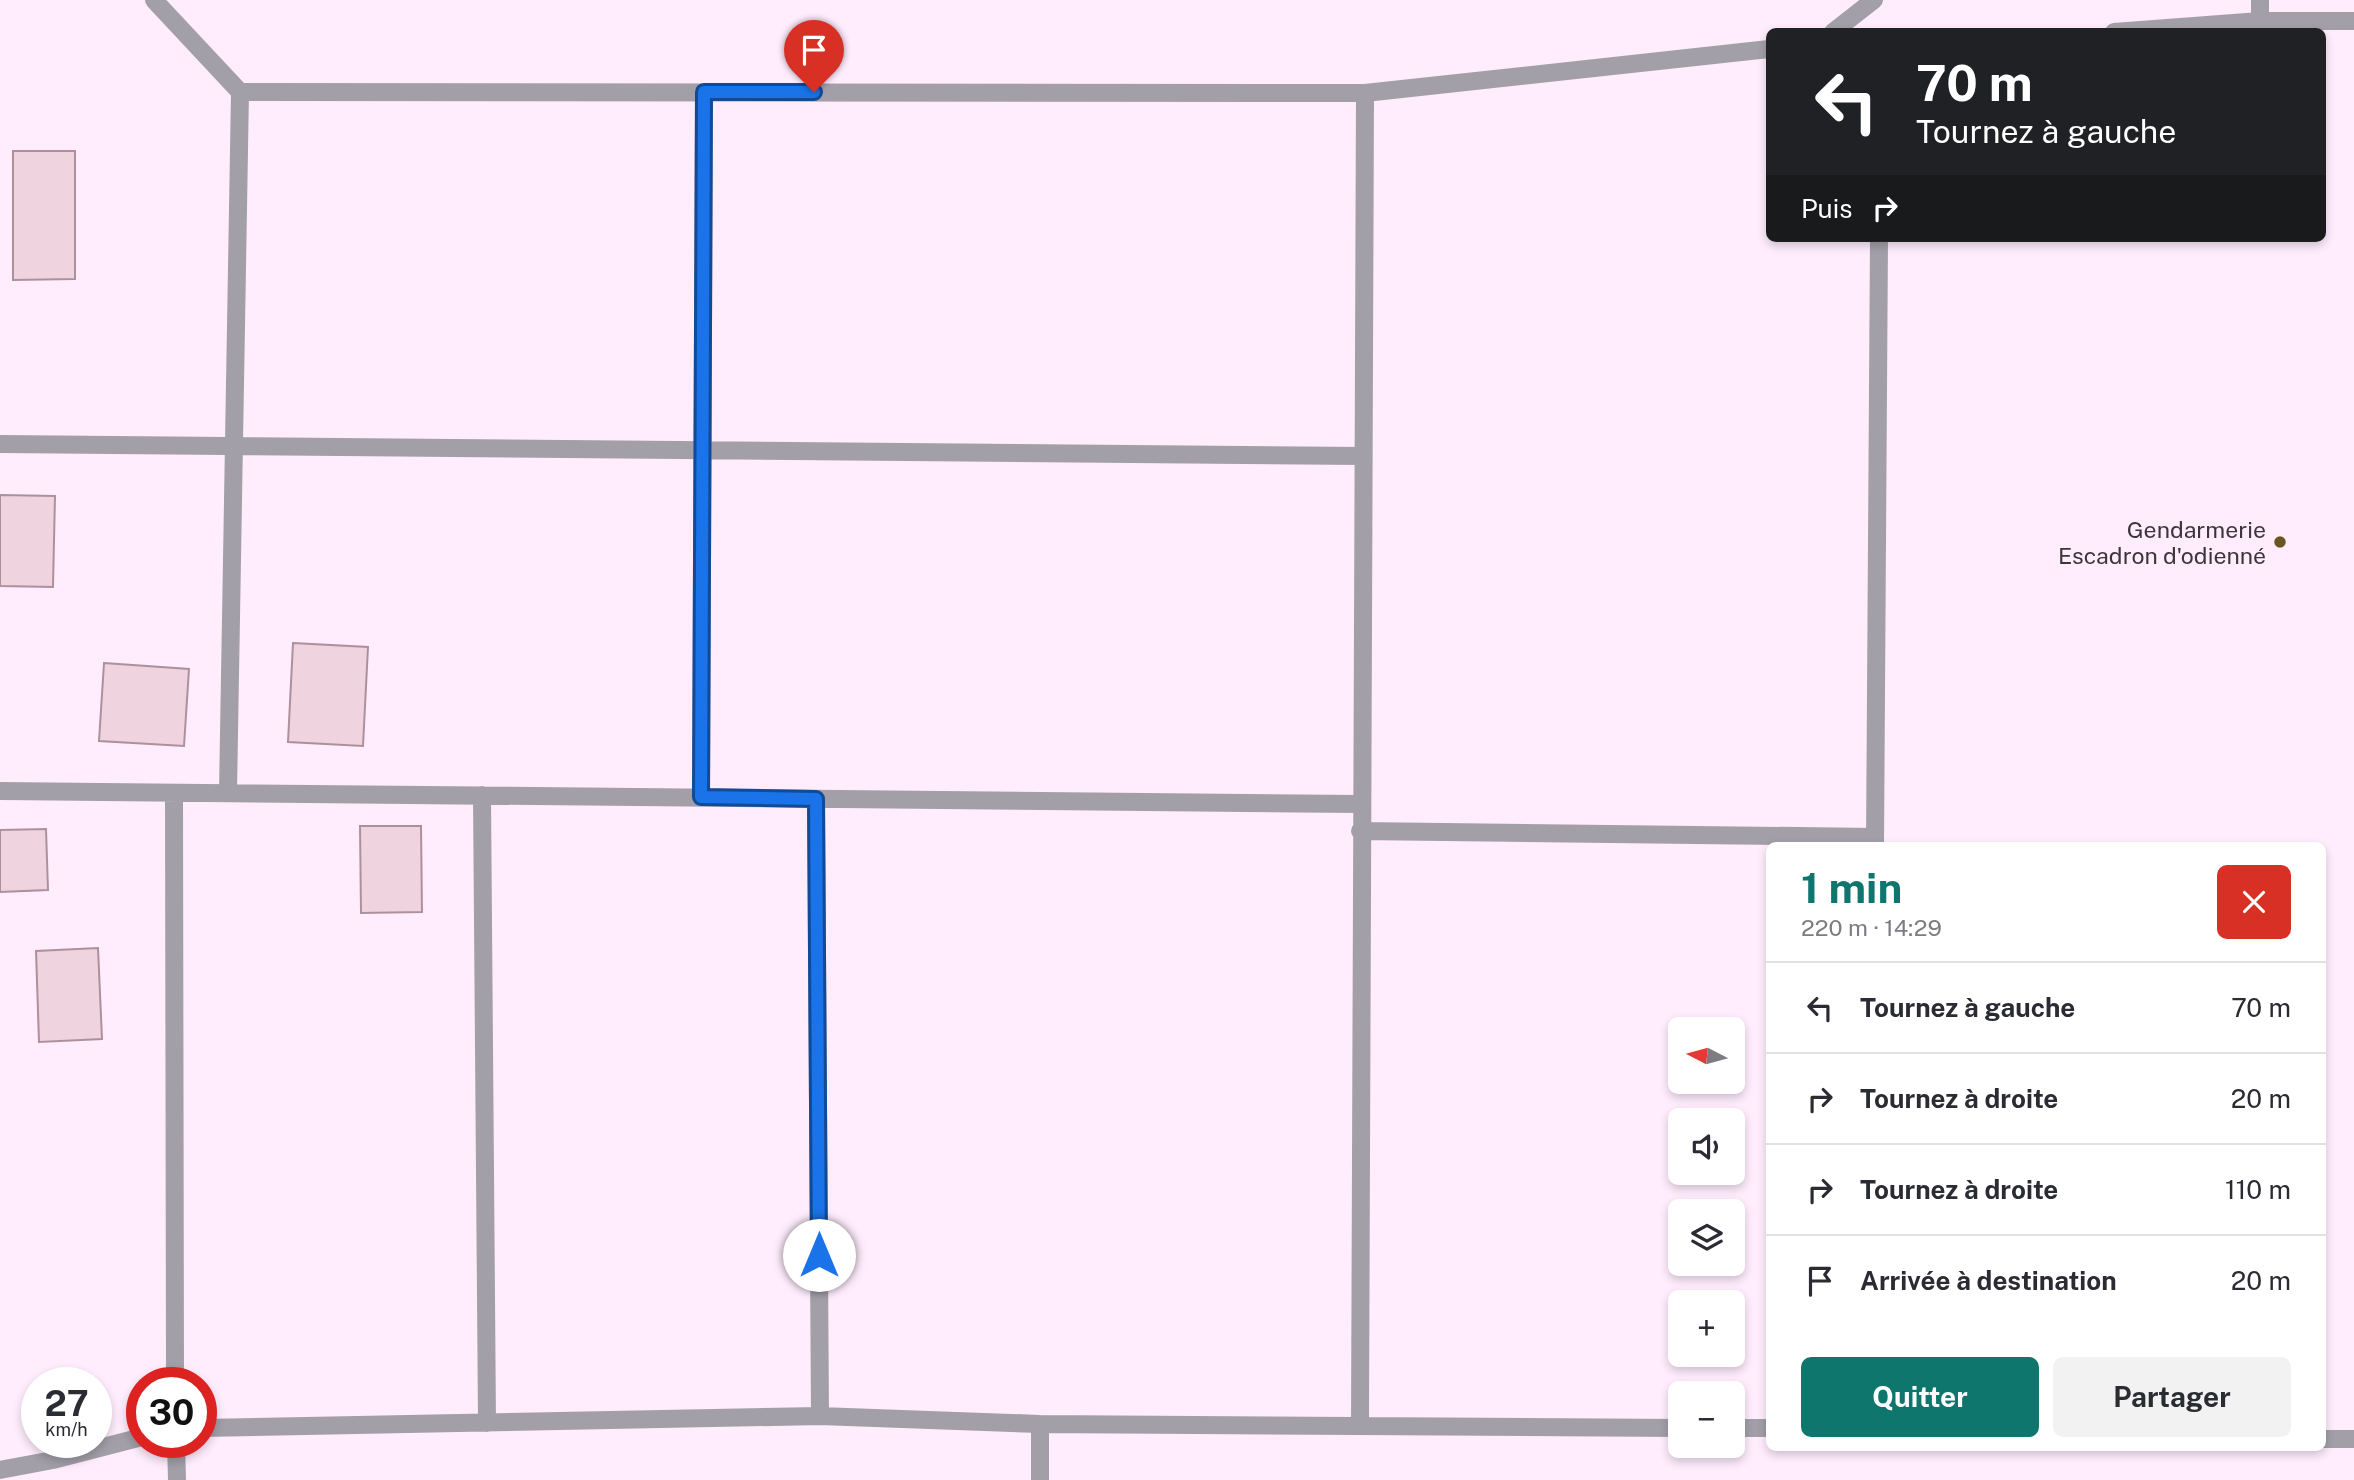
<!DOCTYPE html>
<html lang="fr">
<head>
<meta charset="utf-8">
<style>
  body { margin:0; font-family:"Public Sans",sans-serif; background:#f2f2f3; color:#2b2b33; height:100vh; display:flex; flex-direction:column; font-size:26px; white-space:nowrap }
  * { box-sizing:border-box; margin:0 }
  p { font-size:23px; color:#7c7c81 }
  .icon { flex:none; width:38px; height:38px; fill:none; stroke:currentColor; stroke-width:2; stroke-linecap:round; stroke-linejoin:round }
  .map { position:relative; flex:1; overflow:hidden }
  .sheet { position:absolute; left:1766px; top:842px; width:560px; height:609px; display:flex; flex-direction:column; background:#fff; border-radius:10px; box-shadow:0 4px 10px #0003 }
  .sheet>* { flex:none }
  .top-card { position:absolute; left:1766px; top:28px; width:560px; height:214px; border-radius:10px; box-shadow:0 4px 10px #0003; background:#202124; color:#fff; overflow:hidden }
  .needle { width:46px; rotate:276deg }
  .controls { position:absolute; left:1668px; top:1017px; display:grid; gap:14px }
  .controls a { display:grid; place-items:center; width:77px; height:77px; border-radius:10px; background:#fff; box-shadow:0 4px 10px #0003; font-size:35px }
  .speed { position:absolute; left:21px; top:1367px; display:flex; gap:14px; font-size:35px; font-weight:700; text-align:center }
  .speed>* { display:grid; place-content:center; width:91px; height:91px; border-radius:50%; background:#fff; box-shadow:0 4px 10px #0003; line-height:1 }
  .speed small { font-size:18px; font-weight:400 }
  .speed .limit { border:10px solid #d22; background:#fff; color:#111 }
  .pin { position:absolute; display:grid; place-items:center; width:60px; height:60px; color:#fff; margin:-72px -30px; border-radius:50% 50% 50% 0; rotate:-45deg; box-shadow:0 0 7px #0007 }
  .pin .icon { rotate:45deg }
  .me { position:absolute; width:77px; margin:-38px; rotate:0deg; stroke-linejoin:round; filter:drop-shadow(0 0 5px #0008) }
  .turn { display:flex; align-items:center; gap:24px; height:147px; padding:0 35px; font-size:32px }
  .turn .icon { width:91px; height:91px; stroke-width:2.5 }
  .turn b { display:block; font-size:49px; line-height:60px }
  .then { display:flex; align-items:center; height:66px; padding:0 35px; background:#0003; gap:14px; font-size:26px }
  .round { display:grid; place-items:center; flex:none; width:74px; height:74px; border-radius:10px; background:#f2f2f3 }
  .head { display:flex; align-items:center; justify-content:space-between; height:119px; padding:0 35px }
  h1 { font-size:42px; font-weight:700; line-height:52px; color:#0f766e }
  .primary-button { display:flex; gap:14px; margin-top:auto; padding:14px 35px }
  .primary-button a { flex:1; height:80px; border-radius:10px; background:#0f766e; color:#fff; font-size:28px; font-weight:700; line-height:80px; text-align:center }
  .primary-button a+a { background:#f2f2f3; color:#2b2b33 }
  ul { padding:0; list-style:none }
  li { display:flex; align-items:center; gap:21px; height:91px; padding:0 35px; border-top:2px solid #e1e1e2 }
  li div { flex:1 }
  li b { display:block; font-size:26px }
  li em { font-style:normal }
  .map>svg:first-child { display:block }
</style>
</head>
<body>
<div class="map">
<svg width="2354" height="1480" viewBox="0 0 2354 1480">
  <rect width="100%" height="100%" fill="#ffedfe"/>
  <!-- building -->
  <path fill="#efd3de" stroke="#ac919c" stroke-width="2" d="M13,151H75V279L13,280Z
    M0,495L55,496L53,587L0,586Z
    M293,643L368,647L363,746L288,742Z
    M104,663L189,669L184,746L99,741Z
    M360,826H421L422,912L361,913Z
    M46,829L48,890L0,892V830Z
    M98,948L102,1039L39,1042L36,951Z"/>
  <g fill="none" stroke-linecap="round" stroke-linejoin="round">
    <!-- minor -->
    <path stroke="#a39fa9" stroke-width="18" d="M154,0L240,92L1365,93L1769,49
      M2260,0V21
      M1833,32L1874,0
      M2114,32L2260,21H2354
      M0,444L1363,456
      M0,791L1360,804
      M174,793L175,1382
      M228,793L240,92
      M482,795L487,1423
      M701,797L704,92
      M816,799L820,1416
      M1360,831L1875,837
      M1875,845L1879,238
      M1360,1425L1365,93
      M201,1428L820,1416L1040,1424L1680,1428
      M1732,1428H1769
      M2322,1439H2354
      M176,1442L177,1480
      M0,1470L53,1460L142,1437
      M1040,1480V1424"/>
  </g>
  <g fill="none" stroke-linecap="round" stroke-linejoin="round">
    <defs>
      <path id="route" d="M814,92H704L701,797L816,799L819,1255"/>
    </defs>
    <!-- route casing -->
    <use href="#route" stroke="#114b97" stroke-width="18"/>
    <!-- route -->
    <use href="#route" stroke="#1a73e8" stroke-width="12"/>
  </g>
  <!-- markers -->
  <circle fill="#6a5625" stroke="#ffedfe" stroke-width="2.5" cx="2280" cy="542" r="7"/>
  <g text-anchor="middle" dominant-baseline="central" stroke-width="7" stroke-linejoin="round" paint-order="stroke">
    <!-- poi labels -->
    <g font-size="23" fill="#3d353d" stroke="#ffedfe" text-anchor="end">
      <text x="2266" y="529">Gendarmerie<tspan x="2266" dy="26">Escadron d'odienné</tspan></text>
    </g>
  </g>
</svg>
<div class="controls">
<a><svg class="needle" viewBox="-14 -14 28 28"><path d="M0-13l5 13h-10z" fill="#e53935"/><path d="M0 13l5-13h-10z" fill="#7c7c81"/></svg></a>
<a><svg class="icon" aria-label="sound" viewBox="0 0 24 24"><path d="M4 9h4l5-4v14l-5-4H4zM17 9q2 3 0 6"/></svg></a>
<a><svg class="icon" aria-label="layers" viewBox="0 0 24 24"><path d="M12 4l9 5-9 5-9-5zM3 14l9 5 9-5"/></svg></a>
<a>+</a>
<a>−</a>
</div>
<div class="speed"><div>27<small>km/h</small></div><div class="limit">30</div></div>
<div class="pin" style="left:814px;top:92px;background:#d93025"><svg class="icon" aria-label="arrive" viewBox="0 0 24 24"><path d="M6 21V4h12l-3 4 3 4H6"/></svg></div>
<svg class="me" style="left:819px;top:1255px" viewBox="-20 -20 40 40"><circle r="19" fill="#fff"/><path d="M0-13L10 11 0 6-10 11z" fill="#1a73e8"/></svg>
<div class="top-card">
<div class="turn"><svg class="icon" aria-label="left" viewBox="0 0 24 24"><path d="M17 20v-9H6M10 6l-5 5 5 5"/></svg><div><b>70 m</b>Tournez à gauche</div></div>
<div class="then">Puis<svg class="icon" aria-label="right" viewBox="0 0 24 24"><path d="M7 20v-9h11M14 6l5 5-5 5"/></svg></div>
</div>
<section class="sheet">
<div class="head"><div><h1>1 min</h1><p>220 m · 14:29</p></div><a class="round" style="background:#d93025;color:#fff"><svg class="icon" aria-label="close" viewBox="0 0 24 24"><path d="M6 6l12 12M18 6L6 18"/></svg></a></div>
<ul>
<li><svg class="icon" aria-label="left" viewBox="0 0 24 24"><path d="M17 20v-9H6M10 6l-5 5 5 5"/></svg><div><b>Tournez à gauche</b></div><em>70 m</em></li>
<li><svg class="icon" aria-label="right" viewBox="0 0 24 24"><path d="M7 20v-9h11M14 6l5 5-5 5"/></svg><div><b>Tournez à droite</b></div><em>20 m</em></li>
<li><svg class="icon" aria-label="right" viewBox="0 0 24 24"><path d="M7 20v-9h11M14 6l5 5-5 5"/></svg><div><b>Tournez à droite</b></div><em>110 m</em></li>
<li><svg class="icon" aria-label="arrive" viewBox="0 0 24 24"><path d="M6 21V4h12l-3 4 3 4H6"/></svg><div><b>Arrivée à destination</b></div><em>20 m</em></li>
</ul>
<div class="primary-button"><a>Quitter</a><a>Partager</a></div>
</section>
</div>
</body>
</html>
